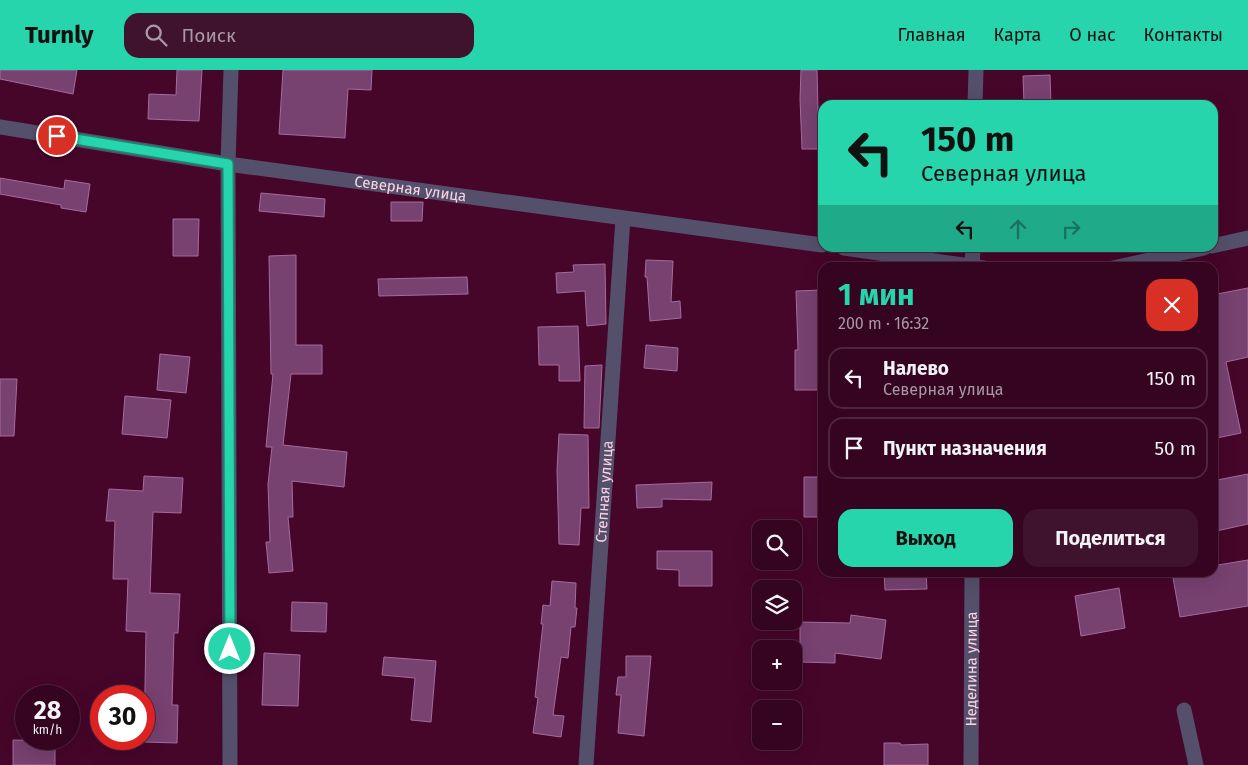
<!DOCTYPE html>
<html lang="ru">
<head>
<meta charset="utf-8">
<style>
  body { margin:0; font-family:"Fira Sans",sans-serif; background:#3f122d; color:#f1f3f6; height:100vh; display:flex; flex-direction:column; font-size:19px; white-space:nowrap }
  * { box-sizing:border-box; margin:0 }
  p { font-size:16px; color:#a998a5 }
  .icon { flex:none; width:28px; height:28px; fill:none; stroke:currentColor; stroke-width:2; stroke-linecap:round; stroke-linejoin:round }
  .map { position:relative; flex:1; overflow:hidden }
  .details { position:absolute; left:818px; top:192px; width:400px; height:315px; display:flex; flex-direction:column; background:#340420; border-radius:15px; box-shadow:0 5px 20px #0002,0 0 0 1px #4e253e }
  .details>* { flex:none }
  .banner { position:absolute; left:818px; top:30px; width:400px; height:152px; border-radius:15px; box-shadow:0 5px 20px #0002,0 0 0 1px #4e253e; background:#27d5ad; color:#111; overflow:hidden }
  .controls { position:absolute; left:752px; top:450px; display:grid; gap:10px }
  .controls a { display:grid; place-items:center; width:50px; height:50px; border-radius:10px; background:#340420; box-shadow:0 5px 20px #0002,0 0 0 1px #4e253e; font-size:25px }
  .speed { position:absolute; left:15px; top:615px; display:flex; gap:10px; font-size:25px; font-weight:700; text-align:center }
  .speed>* { display:grid; place-content:center; width:65px; height:65px; border-radius:50%; background:#340420; box-shadow:0 5px 20px #0002,0 0 0 1px #4e253e; line-height:1 }
  .speed small { font-size:12px; font-weight:400 }
  .speed .limit { border:8px solid #d22; background:#fff; color:#111 }
  .pin { position:absolute; display:grid; place-items:center; width:42px; height:42px; color:#fff; margin:-21px; border:2px solid #fff; border-radius:50%; box-shadow:0 1px 5px #0007 }
  .me { position:absolute; width:55px; margin:-28px; rotate:0deg; stroke-linejoin:round; filter:drop-shadow(0 0 4px #0008) }
  .turn { display:flex; align-items:center; gap:18px; height:105px; padding:0 20px; font-size:22px }
  .turn .icon { width:65px; height:65px; stroke-width:2.5 }
  .turn b { display:block; font-size:35px; line-height:42px }
  .lanes { display:flex; align-items:center; height:48px; padding:0 20px; background:#0003; justify-content:center; gap:25px; direction:ltr }
  .lanes .off { opacity:.35 }
  .round { display:grid; place-items:center; flex:none; width:52px; height:52px; border-radius:15px; background:#3f122d }
  .overview { display:flex; align-items:center; justify-content:space-between; height:85px; padding:0 20px }
  h1 { font-size:30px; font-weight:700; line-height:38px; color:#27d5ad }
  .cta { display:flex; gap:10px; margin-top:auto; padding:10px 20px }
  .cta a { flex:1; height:58px; border-radius:15px; background:#27d5ad; color:#111; font-size:20px; font-weight:700; line-height:58px; text-align:center }
  .cta a+a { background:#3f122d; color:#f1f3f6 }
  ul { padding:0; list-style:none }
  li { display:flex; align-items:center; gap:15px; height:62px; margin:0 10px 8px; padding:0 10px; border:2px solid #4e253e; border-radius:15px }
  li div { flex:1 }
  li b { display:block; font-size:19px }
  li em { font-style:normal }
  header { display:flex; align-items:center; gap:30px; box-sizing:border-box; height:70px; padding:0 25px; background:#27d5ad; color:#111 }
  header strong { font-size:24px }
  nav { display:flex; gap:28px; margin-inline-start:auto; font-size:18px }
  .search { width:350px; height:45px; background:#3f122d; display:flex; align-items:center; gap:12px; box-sizing:border-box; padding:0 18px; border-radius:15px; color:#a998a5; font-size:19px }
  .map>svg:first-child { display:block }
</style>
</head>
<body>
<header>
<strong>Turnly</strong>
<div class="search"><svg class="icon" aria-label="search" viewBox="0 0 24 24"><circle cx="10" cy="10" r="6"/><path d="M15 15l6 6"/></svg>Поиск</div>
<nav><a>Главная</a><a>Карта</a><a>О нас</a><a>Контакты</a></nav>
</header>
<div class="map">
<svg width="1248" height="695" viewBox="0 0 1248 695">
  <rect width="100%" height="100%" fill="#46062a"/>
  <!-- building -->
  <path fill="#774170" stroke="#a56b9d" d="M0,0H77L73,24L0,9Z
    M177,0H202L199,51L148,49L149,24L176,25Z
    M283,0H372L371,20L348,19L345,68L279,64Z
    M801,0H817L819,79H802L800,29Z
    M1050,5L1051,35H1024L1023,6Z
    M0,108L64,119L65,110L90,114L86,142L61,138V135L0,124Z
    M261,123L325,129L324,147L259,141Z
    M391,132H423L422,151H391Z
    M173,149H199L198,186H173Z
    M296,185V275H322V304H291L283,375L347,382L344,417L292,411L293,447H288L293,501L269,503L266,472H270L268,414L272,377H266L273,304H271L269,186Z
    M646,190L673,191L671,232L680,231L681,248L650,251L647,207H645Z
    M605,194L606,254L587,256L585,221L557,223L556,203L574,202L573,195Z
    M467,207L468,224L379,226L378,209Z
    M1248,218V287L1226,292L1241,363L1212,369V225Z
    M822,220V320H795V280H798L796,221Z
    M578,256L580,311H559V295H539L538,257Z
    M646,275L678,278L677,301L644,298Z
    M160,284L190,287L186,323L157,320Z
    M602,295L599,358H584L585,296Z
    M0,309H17L14,366H0Z
    M125,326L171,330L167,368L122,364Z
    M559,364L588,365L589,438H581L579,475L559,474L557,400Z
    M1248,404V454L1212,462V411Z
    M144,406L183,408L181,443L153,442L150,523L180,524L178,563H174L172,635H178L177,673L144,672L146,562L126,561L128,509H113L115,451H106L109,419L143,421Z
    M804,407H822V447H804Z
    M712,412L711,430L662,429V437L637,438L636,415Z
    M657,481H712V516H679V500L657,499Z
    M1248,490V536L1180,547L1172,502H1212V496Z
    M884,502H926L927,519L885,520Z
    M552,511L576,513L575,538H577L575,557H571L568,588L561,587L553,645L564,646L561,667L533,663L538,628L535,627L543,554H541L543,535L550,536Z
    M1119,518L1125,558L1081,566L1075,526Z
    M292,532L327,533L326,562L291,561Z
    M851,545L886,550L881,589L835,583V593L800,592V552L850,553Z
    M264,583L300,585L298,636L262,635Z
    M626,586H651L644,666L618,663L621,625H616L618,607H626Z
    M384,587L436,591L431,652L411,650L415,608L382,605Z
    M13,670L55,671V695H13Z
    M884,673H900L901,675L928,674V695H884Z"/>
  <g fill="none" stroke-linecap="round" stroke-linejoin="round">
    <!-- minor -->
    <g stroke="#54506b" stroke-width="15">
      <path d="M975,35L976,0"/>
      <path id="s1" d="M0,57L228,94L822,175"/>
      <path d="M1212,176L1248,168"/>
      <path d="M844,178L984,198"/>
      <path d="M972,198L973,178"/>
      <path d="M1113,198L1204,178"/>
      <path d="M1184,640L1196,695"/>
      <path d="M230,695L228,94L231,0"/>
      <path id="s2" d="M586,695L623,148"/>
      <path id="s3" d="M971,695L972,502"/>
    </g>
  </g>
  <g fill="none" stroke-linecap="round" stroke-linejoin="round">
    <defs>
      <path id="route" d="M57,66L228,94L230,579"/>
    </defs>
    <!-- route casing -->
    <use href="#route" stroke="#198a70" stroke-width="12"/>
    <!-- route -->
    <use href="#route" stroke="#27d5ad" stroke-width="9"/>
  </g>
  <g text-anchor="middle" dominant-baseline="central" stroke-width="5" stroke-linejoin="round" paint-order="stroke">
    <!-- street labels -->
    <g font-size="15" fill="#fcd3e3" stroke="#3a0020">
      <text stroke="none"><textPath href="#s1" startOffset="415">Северная улица</textPath></text>
      <text stroke="none"><textPath href="#s2" startOffset="274">Степная улица</textPath></text>
      <text stroke="none"><textPath href="#s3" startOffset="96">Неделина улица</textPath></text>
    </g>
  </g>
</svg>
<div class="controls">
<a><svg class="icon" aria-label="search" viewBox="0 0 24 24"><circle cx="10" cy="10" r="6"/><path d="M15 15l6 6"/></svg></a>
<a><svg class="icon" aria-label="layers" viewBox="0 0 24 24"><path d="M12 4l9 5-9 5-9-5zM3 14l9 5 9-5"/></svg></a>
<a>+</a>
<a>−</a>
</div>
<div class="speed"><div>28<small>km/h</small></div><div class="limit">30</div></div>
<div class="pin" style="left:57px;top:66px;background:#d93025"><svg class="icon" aria-label="arrive" viewBox="0 0 24 24"><path d="M6 21V4h12l-3 4 3 4H6"/></svg></div>
<svg class="me" style="left:230px;top:579px" viewBox="-20 -20 40 40"><circle r="17" fill="#27d5ad" stroke="#fff" stroke-width="3"/><path d="M0-11L8 9 0 5-8 9z" fill="#fff"/></svg>
<div class="banner">
<div class="turn"><svg class="icon" aria-label="left" viewBox="0 0 24 24"><path d="M17 20v-9H6M10 6l-5 5 5 5"/></svg><div><b>150 m</b>Северная улица</div></div>
<div class="lanes"><svg class="icon" aria-label="left" viewBox="0 0 24 24"><path d="M17 20v-9H6M10 6l-5 5 5 5"/></svg><svg class="icon off" aria-label="ahead" viewBox="0 0 24 24"><path d="M12 20V5M6 11l6-6 6 6"/></svg><svg class="icon off" aria-label="right" viewBox="0 0 24 24"><path d="M7 20v-9h11M14 6l5 5-5 5"/></svg></div>
</div>
<section class="details">
<div class="overview"><div><h1>1 мин</h1><p>200 m · 16:32</p></div><a class="round" style="background:#d93025;color:#fff"><svg class="icon" aria-label="close" viewBox="0 0 24 24"><path d="M6 6l12 12M18 6L6 18"/></svg></a></div>
<ul>
<li><svg class="icon" aria-label="left" viewBox="0 0 24 24"><path d="M17 20v-9H6M10 6l-5 5 5 5"/></svg><div><b>Налево</b><p>Северная улица</p></div><em>150 m</em></li>
<li><svg class="icon" aria-label="arrive" viewBox="0 0 24 24"><path d="M6 21V4h12l-3 4 3 4H6"/></svg><div><b>Пункт назначения</b></div><em>50 m</em></li>
</ul>
<div class="cta"><a>Выход</a><a>Поделиться</a></div>
</section>
</div>
</body>
</html>
